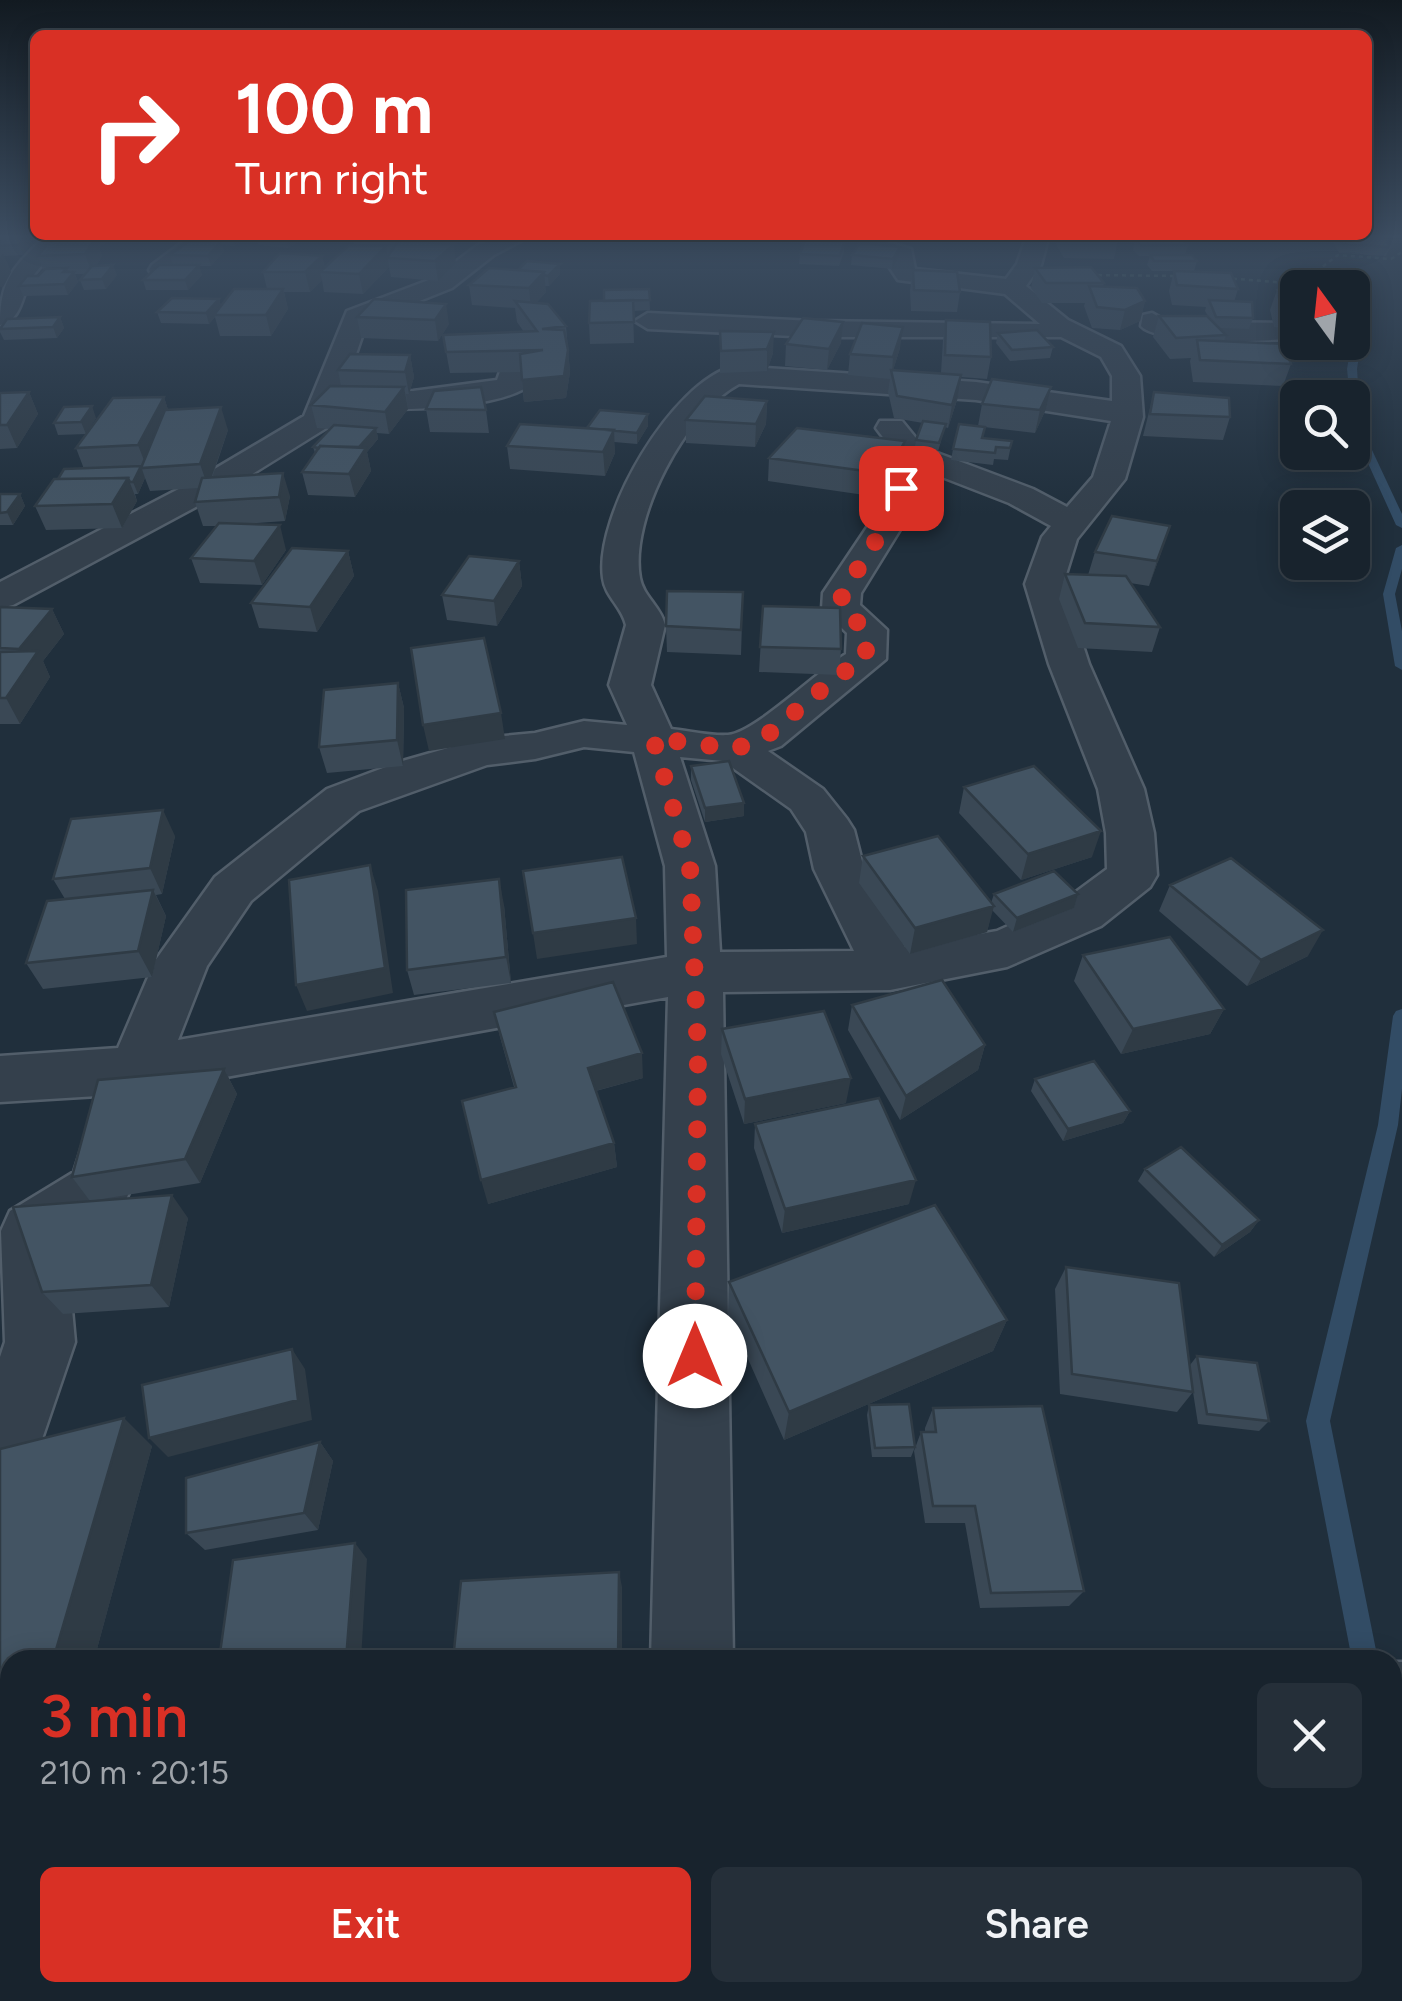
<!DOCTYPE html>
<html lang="en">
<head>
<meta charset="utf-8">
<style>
  body { margin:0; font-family:Figtree,sans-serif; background:#252f39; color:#f1f3f6; height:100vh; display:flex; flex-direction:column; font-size:38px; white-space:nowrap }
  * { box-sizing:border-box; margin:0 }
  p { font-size:32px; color:#9fa4aa }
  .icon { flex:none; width:55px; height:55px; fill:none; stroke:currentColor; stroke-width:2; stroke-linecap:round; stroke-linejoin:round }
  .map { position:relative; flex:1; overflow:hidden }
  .details { position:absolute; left:0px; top:1650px; width:1402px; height:352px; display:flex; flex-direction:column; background:#18232d; border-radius:30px 30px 0 0; box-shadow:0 5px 25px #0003,0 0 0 2px #364049 }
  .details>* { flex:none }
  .top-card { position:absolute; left:30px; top:30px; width:1342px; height:210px; border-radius:15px; box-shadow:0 5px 25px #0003,0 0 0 2px #364049; background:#d93025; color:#fff; overflow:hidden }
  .needle { width:65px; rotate:345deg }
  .controls { position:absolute; left:1280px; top:270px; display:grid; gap:20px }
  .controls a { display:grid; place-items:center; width:90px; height:90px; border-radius:15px; background:#18232d; box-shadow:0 5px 25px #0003,0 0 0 2px #364049; font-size:50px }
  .pin { position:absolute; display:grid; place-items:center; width:85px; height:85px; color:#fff; margin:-42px; border-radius:20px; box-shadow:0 5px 15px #0006 }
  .me { position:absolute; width:110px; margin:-55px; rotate:0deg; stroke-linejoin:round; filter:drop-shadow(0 0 8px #0008) }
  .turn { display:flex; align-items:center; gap:35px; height:210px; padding:0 40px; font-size:45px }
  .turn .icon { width:130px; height:130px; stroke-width:2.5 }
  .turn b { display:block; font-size:70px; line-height:85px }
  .round { display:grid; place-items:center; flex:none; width:105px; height:105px; border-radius:15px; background:#252f39 }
  .overview { display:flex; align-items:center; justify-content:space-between; height:170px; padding:0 40px }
  h1 { font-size:60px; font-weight:600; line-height:75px; color:#d93025 }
  .button { display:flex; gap:20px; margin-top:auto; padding:20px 40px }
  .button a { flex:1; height:115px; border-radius:15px; background:#d93025; color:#fff; font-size:40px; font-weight:600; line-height:115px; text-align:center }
  .button a+a { background:#252f39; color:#f1f3f6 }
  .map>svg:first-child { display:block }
</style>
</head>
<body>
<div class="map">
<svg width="1402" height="2001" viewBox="0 0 1402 2001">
  <rect width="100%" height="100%" fill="#202f3c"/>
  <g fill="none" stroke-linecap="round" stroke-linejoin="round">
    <!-- stream -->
    <path fill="#324c65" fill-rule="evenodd" d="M1307,283H1313L1318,288H1308Z
      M1352,310L1361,313L1363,329L1357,369L1360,411L1372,450L1402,514V528L1396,525L1362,450L1352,418L1347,369L1354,329Z
      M1402,545V569L1395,594L1402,631V670L1395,666L1383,594L1396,548Z
      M1402,1009V1089L1398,1125L1330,1421L1378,1660H1352L1306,1421L1378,1125L1393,1016L1396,1011Z
      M1392,1775L1402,1779V1820L1392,1816Z"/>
    <defs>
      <path id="minor" d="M46,235H70C59,250 41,263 31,279C21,296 23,319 0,325C0,277 15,267 46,235Z
        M192,235H217L170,275H152L149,270L152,265Z
        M502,235L530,236L494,255L452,288L367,322L343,392L413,391L497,380L509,346L523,338L537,346L524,389C480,412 387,409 336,410L328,427L220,494L13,605L0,608V582L196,480L304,416L347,311L434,278L478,245Z
        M858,235H880L883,241L911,249L915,269L1006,279L1017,264L1027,235H1049L1041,265L1026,286L1068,320L1121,346L1140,376L1143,417L1125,479L1077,539L1063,584L1089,664L1144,789L1154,833L1157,875L1150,887L1101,926L1007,967L890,990L723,992L733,1660H651L668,997L160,1089C151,1113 133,1198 120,1209C104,1223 84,1233 66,1244L75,1342L26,1486L0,1497V1357L5,1342L1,1231L10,1211L74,1172L98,1096L0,1102V1056L118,1048L155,961L215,877L327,789L399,762L483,738L535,733L584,721L627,725L609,685L626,625C622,607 605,596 603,578C594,515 672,382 734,366L976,382L1112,401V376L1101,357L1061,337H813L648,329L635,321L648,313L813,321L1040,324L1005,294L898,280L888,265L890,258L866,251ZM739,384L976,400L1111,421L1093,477L1067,507L1033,489L924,448L902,421H880L876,428L897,456L872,520L823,593L822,609L847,633L846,654C817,671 755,733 728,735C710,736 690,731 671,729L651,685L665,625C661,607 643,596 640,578C629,518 686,412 739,384ZM924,470L1009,503L1051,526L1042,537L1025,584L1049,664L1098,789L1106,833L1107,869L1065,900L997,931L905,947L864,869L854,830L847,819L823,789L768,751L781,746L886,659L887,630L860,605L861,593L906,520ZM584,747L634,752L665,866L667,957L178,1040L207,966L251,901L359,811L487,765L535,759ZM680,757L723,761L791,809L806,832L814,869L854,951L720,952L715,866Z
        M1152,313L1168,322L1289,323L1298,325V337C1272,343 1156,344 1141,326L1143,315Z
        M1392,1662H1402V1746H1392Z
        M10,1861V1955L0,1957V1863Z
        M238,1992H334L336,2001H238Z"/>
    </defs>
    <!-- minor casing -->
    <use href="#minor" stroke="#525e6a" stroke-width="5"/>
    <!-- path -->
    <path stroke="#40595a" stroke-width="2.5" stroke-dasharray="4 4" stroke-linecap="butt" d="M1178,240L1221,235
      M1113,241H1140
      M1090,275L1177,276
      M1225,278L1300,284L1338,255L1391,259L1402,252"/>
    <!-- minor -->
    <use href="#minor" fill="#34404c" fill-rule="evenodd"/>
  </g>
  <!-- wall -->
  <path fill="#3a4855" d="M0,234L31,241L23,255L4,256L11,272L3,287H0Z
    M1383,234L1390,247L1386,256L1339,253L1333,241L1335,235Z
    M65,235H105L107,242L99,247L102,256L96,266L117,275L106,289L84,290L80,280L85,274H75L78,282L68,295L23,296L19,286L38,276L43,270L38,256Z
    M208,235H254L234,246L222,245L224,251L211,266H199L202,275L188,290H146L143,280L173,265L170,255L210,242Z
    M311,235L288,248L259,245L256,236Z
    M436,235L426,243L456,263L438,281L391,277L389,267L363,294L324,292L322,280L310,292H284L288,309L271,336H220L215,317L209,324L161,323L157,312L219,299L221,306L267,289L263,272L322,256L325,268L354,245L353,238Z
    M783,235H821L820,241H825V235H868L867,243L844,242V252L839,266L799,264L800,254L805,242H785Z
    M1058,235H1116L1118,240L1114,259L1064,258L1056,244Z
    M1135,240L1188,245L1185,255L1197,261L1194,271H1152L1147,265L1150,256H1139L1133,250Z
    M852,255L899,257L892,269L851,265Z
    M1035,268L1104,283L1103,286L1145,301L1140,321L1120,330L1092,328L1084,306L1085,303H1042L1031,288Z
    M913,270L960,292L957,312L911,311L910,290Z
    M1174,271L1238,289L1234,302L1253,318L1249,329L1219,328L1226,335L1224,341L1291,364L1283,386L1193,382L1190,361L1191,358L1170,359L1153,337L1159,316H1208L1205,311L1206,307L1172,305L1169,291Z
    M560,274L549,286H545L546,292L536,303L566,326L570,372L566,398L524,402L521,372L450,373L443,335L524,332L517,322L515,308L472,305L469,285Z
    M649,289L650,310L633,311L634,343L590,344L589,323L604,301Z
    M1277,290L1298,291V342H1340L1338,348L1283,343L1281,333L1282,328L1274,327L1270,310Z
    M374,299L449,324L438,341L361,338L357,317Z
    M60,317L64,328L57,338L4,340L0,332V328Z
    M946,320L991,357L987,379L961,377L958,397L948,428L945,427L937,455L914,452L916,440L923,423L894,418L888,392L890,379L848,375L850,354L900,348L893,370L941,373L943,340Z
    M720,331L773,353L767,371L720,373Z
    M998,333L1053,347L1050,358L1010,361L996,343Z
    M841,343L827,370L785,366L786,344Z
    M410,355L414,377L409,394H406L408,409L389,434L377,433L378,439L367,452L371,471L355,497L308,495L302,472L315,453L313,447L330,429L317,428L311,405L341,386L338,370Z
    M1051,387L1046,409L1035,433L984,427L982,438L1012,441L1008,460L994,459L993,465L951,460L953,449L978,426L982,404Z
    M29,392L38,414L17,448L0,449V393Z
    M1154,392L1230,417L1223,440L1143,436Z
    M164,397L168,410L228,430L212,478L290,496L285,521L243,524L286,550L262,585L200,583L191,558L217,526H203L195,502L199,488L150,491L145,478L138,494H135L137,501L122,528L46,530L35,506L58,479L84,469L76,448Z
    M767,401L766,424L755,447L686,443V420Z
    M426,409L486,410L489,433L430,432Z
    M648,414V426L637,444L614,442L615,453L605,476L510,469L507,446Z
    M96,418L86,434L58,435L54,423Z
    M905,441L902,464L885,498L768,481L769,458Z
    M0,494H20L25,506L13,525H0Z
    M1162,550L1149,586L1130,583L1160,627L1152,652L1078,648L1059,599L1065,574L1088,575L1095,552Z
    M348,551L354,576L317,632L259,628L251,603Z
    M519,561L522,586L497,626L447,620L442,595Z
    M743,592L741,655L667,652L666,626Z
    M763,606L841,649L839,675L759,672Z
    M0,607L52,609L64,634L43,661L50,677L20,724H0Z
    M398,683L404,708L403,766L327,773L319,747Z
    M691,766L744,803V816L705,822L691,780Z
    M964,787L1092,857L1021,880L959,813Z
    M175,836L162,894L156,895L166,916L152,977L43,989L26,963L65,899L53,879Z
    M863,856L991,903L994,894H1078L1074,908L1013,932L992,910L987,932L910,954L859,883Z
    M1170,885L1308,956L1247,986L1159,911Z
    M504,905L511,983L414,995L407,970Z
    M1083,955L1224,1009L1210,1034L1121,1054L1074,981Z
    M852,1005L985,1045L978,1070L900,1120L848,1030Z
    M494,1012L643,1078L596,1091L614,1143L617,1167L488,1204L514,1087L500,1037Z
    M722,1029L846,1103L744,1124L721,1054Z
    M224,1069L237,1094L200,1183L90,1201L72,1177Z
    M1035,1079L1130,1111L1123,1123L1063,1141L1031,1091Z
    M755,1124L909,1204L782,1233L754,1148Z
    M1145,1169L1259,1220L1250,1232L1214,1257L1138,1181Z
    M188,1218L169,1307L63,1314L42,1292Z
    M1066,1267L1190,1365L1197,1356L1269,1421L1259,1431L1198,1424L1193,1392L1177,1412L1060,1394L1055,1289Z
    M729,1282L1007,1320L993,1351L784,1440L728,1314Z
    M869,1405L915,1447L911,1457H872L867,1415Z
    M933,1408L1084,1591L1069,1606L980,1608L965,1523H925L914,1451L921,1432H925V1428Z
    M320,1442L333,1461L318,1530L205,1550L186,1533Z
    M152,1446L94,1660H10V1731L0,1733V1449Z"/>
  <!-- shaded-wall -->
  <path fill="#2f3b45" d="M26,234H28L31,241L23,255L19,245Z
    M100,235H105L107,242L99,247L102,256L92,274L85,254V245Z
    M235,235H254L234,246L232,237Z
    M292,235H311L288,248L286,238Z
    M414,235H436L424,244L415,258L411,239Z
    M221,241L224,251L211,266L208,256Z
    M454,244L456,263L438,281L435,261Z
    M386,246L389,267L363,294L359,274Z
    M900,247L899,257L892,269L893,259Z
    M3,253L11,272L3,287H0V258Z
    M322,256L326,272H320L322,280L310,292L305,272Z
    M560,264V274L549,286L548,276Z
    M113,265L117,275L106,289L102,279Z
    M199,265L202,275L188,290L185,280Z
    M67,268L70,277L74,272L78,282L68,295L64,284L63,272Z
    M544,272L546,292L531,309L529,288Z
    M283,289L288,309L271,336L266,315Z
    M219,299L222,309L214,315L215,317L209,324L206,313Z
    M1145,301L1140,321L1120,330L1125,310Z
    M446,304L449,324L438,341L435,320Z
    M60,317L64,328L57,338L53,327Z
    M843,322L841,343L827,370L829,349Z
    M903,327L900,348L892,374L893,357Z
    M774,332L773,353L767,371V349Z
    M568,350L570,372L566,398L524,402L522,380Z
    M410,355L414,377L409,394L405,372Z
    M961,375L958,397L948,428L952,405Z
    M404,387L408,409L389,434L385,412Z
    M1051,387L1046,409L1035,433L1040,410Z
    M29,392L38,414L17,448L7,425Z
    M164,397L171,419L147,468L138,445Z
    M767,401L766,424L755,447L756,424Z
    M92,406L96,418L86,434L81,422Z
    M221,407L228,430L208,487L200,464Z
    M648,414V426L637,444V433Z
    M376,428L378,439L367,452L371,471L355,497L349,474L356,450Z
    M614,430L615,453L605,476L603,452Z
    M905,441L902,464L885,498L887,474Z
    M141,466L145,478L138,494L133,482Z
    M283,473L290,496L285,521L279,497Z
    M128,478L137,501L122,528L112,504Z
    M20,494L25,506L13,525L7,512Z
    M280,525L286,550L262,585L254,561Z
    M1170,526L1162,550L1149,586L1157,561Z
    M348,551L354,576L317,632L310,607Z
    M519,561L522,586L497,626L494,601Z
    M52,609L64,634L43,661L50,677L20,724L6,698L28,666L19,649Z
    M398,683L404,708L403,766L397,740Z
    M501,713L505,739L429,751L423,725Z
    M744,803V816L705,822V808Z
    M163,810L175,836L162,894L150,868Z
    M1101,831L1092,857L1021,880L1028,854Z
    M370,865L378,891L393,993L307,1011L296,985Z
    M499,879L504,905L511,983L506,957Z
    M153,890L166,916L152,977L138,951Z
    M1078,894L1074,908L1013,932L1017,918Z
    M994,906L987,932L910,954L915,928Z
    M636,918L637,944L537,959L533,933Z
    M1323,930L1308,956L1247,986L1261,960Z
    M1224,1009L1210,1034L1121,1054L1133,1029Z
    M985,1045L978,1070L900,1120L906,1096Z
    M642,1053L643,1078L591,1092L588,1068Z
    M224,1069L237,1094L200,1183L185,1159Z
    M851,1078L846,1103L744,1124L745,1099Z
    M1130,1111L1123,1123L1063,1141L1068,1129Z
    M614,1143L617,1167L488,1204L481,1180Z
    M916,1180L909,1204L782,1233L785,1209Z
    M172,1195L188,1218L169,1307L151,1285Z
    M1259,1220L1250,1232L1214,1257L1222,1245Z
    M1007,1320L993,1351L784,1440L789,1412Z
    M292,1349L305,1369L312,1420L168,1457L149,1438Z
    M124,1418L152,1446L94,1660H53Z
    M320,1442L333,1461L318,1530L304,1513Z
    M355,1543L367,1559L361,1660H346Z
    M619,1572L622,1587V1660H618Z
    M154,1992H178V2001H153Z"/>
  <!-- building -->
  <path fill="#435463" stroke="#2f3b45" stroke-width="2.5" d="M0,234H26L19,245L0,246Z
    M1383,234L1390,247L1342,244L1338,235Z
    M65,235H100L94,239L96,237L60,238Z
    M257,235H292L286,238Z
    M356,235H414L411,239L353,238Z
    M1065,235H1116L1118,240L1068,239Z
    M96,237L85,254L38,256L51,239Z
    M1181,239L1188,245L1142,246L1135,240Z
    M805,240L844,242L840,256L800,254Z
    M221,241L208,256L170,255L188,242Z
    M398,241L454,244L435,261L387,258Z
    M860,243L900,247L893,259L852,255Z
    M349,245L386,246L359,274L320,272Z
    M280,253L322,256L305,272H263Z
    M1150,255H1192L1197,261H1154Z
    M527,261L560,264L548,276L544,275V272L518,270Z
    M113,265L102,279L80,280L92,266Z
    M159,265H199L185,280H143Z
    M1091,267L1104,283H1046L1035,268Z
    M67,268L63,272H74L64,284L19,286L27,276H38L45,269Z
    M489,268L544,272L529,288L469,285Z
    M913,270L957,272L960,292L914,290Z
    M1174,271L1231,273L1238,289L1177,285Z
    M1089,286L1137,288L1145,301L1125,310L1097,307Z
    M234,289H283L266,315H214Z
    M649,289L650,300L604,301V290Z
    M1277,290L1298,291V307L1281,306Z
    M172,298L219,299L206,313L157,312Z
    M374,299L446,304L435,320L357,317Z
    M633,300L634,322L589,323L590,301Z
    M1209,300L1252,302L1253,318L1216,317Z
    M515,301L548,304L566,326L542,329L564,330L568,350L564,376L522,380L520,354L543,350L446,352L443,335L537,331Z
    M1288,312L1298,313V323L1290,322Z
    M1159,316H1207L1226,335L1176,338Z
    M60,317L53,327L0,329L7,319Z
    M803,318L843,322L829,349L786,344Z
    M946,320L990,322L991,357L945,355Z
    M862,323L903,327L893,357L850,354Z
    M1037,330L1053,347L1012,350L998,333Z
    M720,331L774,332L767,349L721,351Z
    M1197,340L1284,344L1291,364L1200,360Z
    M350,354L410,355L405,372L338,370Z
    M891,370L961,375L952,405L897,396Z
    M992,379L1051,387L1040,410L982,404Z
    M330,386L404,387L385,412L311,405Z
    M481,387L486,410L426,409L434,391Z
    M29,392L7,425H0V393Z
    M1154,392L1229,398L1230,417L1150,414Z
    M705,396L767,401L756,424L686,420Z
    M164,397L138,445L76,448L113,398Z
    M92,406L81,422L54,423L64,407Z
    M221,407L200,464L141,468L165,410Z
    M600,410L648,414L637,433L587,428Z
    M923,421L946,424L939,443L916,440Z
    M520,424L614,430L603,452L507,446Z
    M959,424L985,427L982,438L1012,441L1010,448L996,447L995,453L953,449Z
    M334,425L376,428L359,447L320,446L319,448L313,447Z
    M797,428L905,441L887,474L769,458Z
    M320,446L366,448L349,474L302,472Z
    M141,466L133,482H130L128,478L58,479L64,469Z
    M283,473L279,497L195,502L202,478Z
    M128,478L112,504L35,506L54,479Z
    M0,494H20L7,512L0,513Z
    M1112,516L1170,526L1157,561L1095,552Z
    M219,523L280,525L254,561L191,558Z
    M292,548L348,551L310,607L251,603Z
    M469,556L519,561L494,601L442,595Z
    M1065,574L1126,576L1160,627L1085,623Z
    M667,591L743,592L741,630L666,626Z
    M763,606L840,608L841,649L760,647Z
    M0,607L52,609L19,649L0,648Z
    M484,638L501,713L423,725L411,648Z
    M38,651L6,698H0V652Z
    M398,683L397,740L319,747L324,690Z
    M729,761L744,803L705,808L691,766Z
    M1034,766L1101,831L1028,854L964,787Z
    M163,810L150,868L53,879L71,819Z
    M938,836L994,906L915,928L863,856Z
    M622,857L636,918L533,933L523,871Z
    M1231,858L1323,930L1261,960L1170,885Z
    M370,865L385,968L296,985L289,880Z
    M1054,871L1078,894L1017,918L994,894Z
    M499,879L506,957L407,970L406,890Z
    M153,890L138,951L26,963L47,901Z
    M1170,937L1224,1009L1133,1029L1083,955Z
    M942,980L985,1045L906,1096L852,1005Z
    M613,982L642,1053L588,1068L614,1143L481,1180L462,1101L516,1087L494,1012Z
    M824,1011L851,1078L745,1099L722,1029Z
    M1094,1061L1130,1111L1068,1129L1035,1079Z
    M224,1069L185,1159L72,1177L98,1080Z
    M879,1098L916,1180L785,1209L755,1124Z
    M1181,1147L1259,1220L1222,1245L1145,1169Z
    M172,1195L151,1285L42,1292L13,1207Z
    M935,1205L1007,1320L789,1412L729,1282Z
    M1066,1267L1179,1283L1193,1392L1072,1374Z
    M292,1349L298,1400L149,1438L142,1385Z
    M1197,1356L1257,1363L1269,1421L1207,1414Z
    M909,1404L915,1447L875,1448L869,1405Z
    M1042,1406L1084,1591L991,1593L975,1506H933L921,1432H936L933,1408Z
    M124,1418L53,1660H10V1707L0,1709V1449Z
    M320,1442L304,1513L186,1533V1478Z
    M355,1543L346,1660H219L233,1560Z
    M619,1572L618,1660H453L461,1581Z
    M140,1992H154L153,2001H111Z"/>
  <!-- sky -->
  <linearGradient id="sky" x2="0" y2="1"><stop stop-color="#121a21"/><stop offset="0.46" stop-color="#3c4d61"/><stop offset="1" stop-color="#3c4d61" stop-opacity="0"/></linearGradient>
  <rect width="1402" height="514" fill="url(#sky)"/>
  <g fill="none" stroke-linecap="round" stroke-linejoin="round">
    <!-- route -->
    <path stroke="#d93025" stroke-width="18" stroke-dasharray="0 32.4" d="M695,1356L698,1053L690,866L653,738L735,749L765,737L839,675L866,659V630L841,608L842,594L889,520L901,488"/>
  </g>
</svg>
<div class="controls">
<a><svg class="needle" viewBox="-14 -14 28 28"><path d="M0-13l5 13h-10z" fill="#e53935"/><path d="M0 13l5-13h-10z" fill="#9fa4aa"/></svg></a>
<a><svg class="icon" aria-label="search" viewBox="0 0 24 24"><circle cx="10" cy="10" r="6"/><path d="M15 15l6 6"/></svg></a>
<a><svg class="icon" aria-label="layers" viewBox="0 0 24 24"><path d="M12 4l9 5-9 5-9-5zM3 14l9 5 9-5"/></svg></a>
</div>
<div class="pin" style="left:901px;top:488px;background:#d93025"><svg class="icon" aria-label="arrive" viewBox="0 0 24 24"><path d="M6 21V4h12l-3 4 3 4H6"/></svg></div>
<svg class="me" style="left:695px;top:1356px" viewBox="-20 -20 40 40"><circle r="19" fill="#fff"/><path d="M0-13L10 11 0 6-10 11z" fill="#d93025"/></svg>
<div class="top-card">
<div class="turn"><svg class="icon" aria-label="right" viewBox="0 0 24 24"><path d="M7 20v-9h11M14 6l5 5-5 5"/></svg><div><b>100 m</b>Turn right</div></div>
</div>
<section class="details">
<div class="overview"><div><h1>3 min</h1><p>210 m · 20:15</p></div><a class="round"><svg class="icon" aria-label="close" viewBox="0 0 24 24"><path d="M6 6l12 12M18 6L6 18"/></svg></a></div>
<div class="button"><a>Exit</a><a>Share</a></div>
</section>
</div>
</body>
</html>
